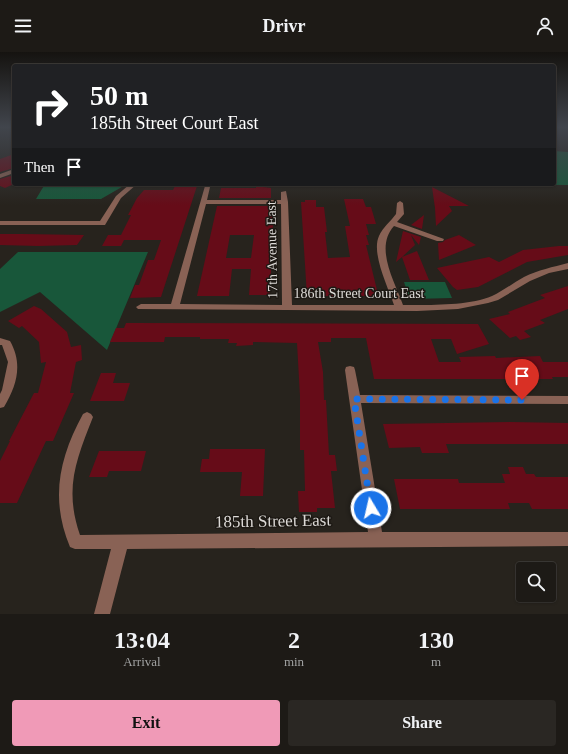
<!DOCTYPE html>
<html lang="en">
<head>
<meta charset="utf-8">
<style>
  body { margin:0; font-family:Georgia,serif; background:#2a2723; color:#f1f3f6; height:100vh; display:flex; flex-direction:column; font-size:15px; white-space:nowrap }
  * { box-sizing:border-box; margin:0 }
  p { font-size:13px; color:#a0a1a1 }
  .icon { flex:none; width:22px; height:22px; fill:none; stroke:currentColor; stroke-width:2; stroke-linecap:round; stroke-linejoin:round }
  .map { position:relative; height:562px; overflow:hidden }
  .sheet { display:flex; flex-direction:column; background:#1d1a16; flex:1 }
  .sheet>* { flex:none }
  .top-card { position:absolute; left:12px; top:12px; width:544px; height:122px; border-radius:4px; box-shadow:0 1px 3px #0004,0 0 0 1px #3b3835; background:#202124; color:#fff; overflow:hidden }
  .fabs { position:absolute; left:516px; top:510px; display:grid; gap:8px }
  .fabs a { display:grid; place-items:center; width:40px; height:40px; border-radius:4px; background:#1d1a16; box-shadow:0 1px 3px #0004,0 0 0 1px #3b3835; font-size:20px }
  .pin { position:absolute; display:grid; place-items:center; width:34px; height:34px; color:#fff; margin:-41px -17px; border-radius:50% 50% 50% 0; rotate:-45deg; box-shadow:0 0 4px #0007 }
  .pin .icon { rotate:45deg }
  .me { position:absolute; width:44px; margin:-22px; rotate:351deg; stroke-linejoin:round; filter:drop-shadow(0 0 3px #0008) }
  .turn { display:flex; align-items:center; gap:14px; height:84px; padding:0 12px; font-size:18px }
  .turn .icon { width:52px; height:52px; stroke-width:2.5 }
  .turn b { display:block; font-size:28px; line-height:34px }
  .then { display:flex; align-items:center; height:38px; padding:0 12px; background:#0003; gap:8px; font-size:15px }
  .eta { display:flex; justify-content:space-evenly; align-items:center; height:68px; text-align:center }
  .eta b { font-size:24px; font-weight:800; line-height:28px }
  .primary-button { display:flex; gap:8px; margin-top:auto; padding:8px 12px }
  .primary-button a { flex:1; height:46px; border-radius:4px; background:#f09ab7; color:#111; font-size:16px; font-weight:800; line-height:46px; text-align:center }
  .primary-button a+a { background:#2a2723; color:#f1f3f6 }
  header { display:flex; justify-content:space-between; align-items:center; height:52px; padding:0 12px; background:#1d1a16; font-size:18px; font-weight:800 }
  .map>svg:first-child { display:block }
</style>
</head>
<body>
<header><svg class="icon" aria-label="menu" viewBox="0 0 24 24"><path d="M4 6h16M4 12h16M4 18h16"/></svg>Drivr<svg class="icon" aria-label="person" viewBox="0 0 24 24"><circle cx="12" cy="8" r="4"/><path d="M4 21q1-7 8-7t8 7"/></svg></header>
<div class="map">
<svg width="568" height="562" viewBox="0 0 568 562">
  <rect width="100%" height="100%" fill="#27231d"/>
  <!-- green -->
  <path fill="#18573a" d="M554,99L568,100V133L470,132H554Z
    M45,132H127L101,147H36Z
    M18,200H148L107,298L40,240L0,260V217Z
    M404,230H445L452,246L413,247L409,245Z"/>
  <!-- building -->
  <path fill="#660c18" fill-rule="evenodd" d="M14,102V116L0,120V107Z
    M14,123V132L5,136L0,134V127Z
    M175,134H197L161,245L130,246L135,233H139L148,208H154L161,188H124L121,194H102L108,183H121L131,163H128L137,146L144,138H173Z
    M256,134L271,136V146H219L221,136H256Z
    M432,135L469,154H449L452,159L436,174L435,156Z
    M344,147H363L366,155H371L376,172H366L369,183H366L369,193H366L377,238H374L375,244H353L352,239H333L334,244H307L301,150H305V148H316V155H324L327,180H325L328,206L350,205L345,174H350Z
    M217,154H271L273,172L270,243H249L251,217H232L229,244H197ZM230,183H254L251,206H226Z
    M424,163L422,177L411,173Z
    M403,179L421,185L419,193L411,183L415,193L402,205L417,199L429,228H410L402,205L396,210Z
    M0,182H23L84,183L77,193L38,194L0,193Z
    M459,183L476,193L439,208L438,191L443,190L445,188Z
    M559,194H568V203L527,210L478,235L457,238L453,235L437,216L489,205L499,210L523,198Z
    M568,234V257L540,268L545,271L524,279L531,285L520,288L516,284L510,286L489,267L510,262L508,260L545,246L540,243Z
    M34,254L41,257L67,280L71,295L81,293L82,308L76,310L70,341H74L53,389H46L17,451H0V409L10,389H9L34,341H38L46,310L41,311L39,290L22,274L19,276L8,269Z
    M126,271L478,272L489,292L457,302L451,287H431L439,310H461L459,305L495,304L496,306L540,304L543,310H568V325H552L553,327H374L366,286H331V290H318L323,320L324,348H326L329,403H335L337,419H331L335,456H317V460H299L298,439H305L304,398H300V344L297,291L253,290V293L236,294L237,291H228L229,287H200V285H165L164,290H110L116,276H124Z
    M101,321H116L113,331H130L124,349H90Z
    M510,370L568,371V392H446L449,401H422L420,395L389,396L383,372Z
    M210,397H265L263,444H240L242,420H200L202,407H209Z
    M99,399H146L141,419H109L107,425H89Z
    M508,415H523L526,422H534L536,425H568V457H532L529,451H508L510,457H400L394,427H458L459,431H505L502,422H510Z"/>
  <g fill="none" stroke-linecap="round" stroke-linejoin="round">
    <!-- minor -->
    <path fill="#896255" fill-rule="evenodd" d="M14,117V121L0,126V122Z
      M130,132H137L121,146L105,173H0V169H100L116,144Z
      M205,134L210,135L207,148H281V140L286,139L288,150L292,253H394C388,235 371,201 379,184C383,175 391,169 396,162L397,151L400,149L403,151L404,162L397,170L444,187L443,189H437L394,174C374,196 395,230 403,253C428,253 469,254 492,244C503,239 513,231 524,225C538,218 553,215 568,211V217L549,221L530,229L498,248L488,251L458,257L417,259L138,257L136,255L141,252H171ZM206,152H281L282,253L180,252Z
      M0,286L10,289C23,312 17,333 4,355L0,356V342L2,338L8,310L2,293H0Z
      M350,314L354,315L355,318L360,343L568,344V352L361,351L382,480H568V494L127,497L110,562H94L111,497H75L70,495C50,447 59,406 83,362L87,360L91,362L93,365C76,408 64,437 80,483L368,480L345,318L346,315Z"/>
  </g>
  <!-- sky -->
  <linearGradient id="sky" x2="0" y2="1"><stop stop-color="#151310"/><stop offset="0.49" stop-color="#41454c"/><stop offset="1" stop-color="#41454c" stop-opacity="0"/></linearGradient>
  <rect width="568" height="153" fill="url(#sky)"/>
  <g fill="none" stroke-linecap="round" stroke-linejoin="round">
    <!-- route -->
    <path stroke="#1a73e8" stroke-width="7" stroke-dasharray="0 12.6" d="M371,456L354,347L522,348"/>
  </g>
  <g text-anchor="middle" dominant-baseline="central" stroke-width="3" stroke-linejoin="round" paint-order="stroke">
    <!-- street labels -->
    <g font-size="14" fill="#dddad7" stroke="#1d1914">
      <text transform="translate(272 198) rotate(-91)">17th Avenue East</text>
      <text x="359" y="241">186th Street Court East</text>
    </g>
    <!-- near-street labels -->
    <g font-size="17" fill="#dddad7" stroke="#1d1914">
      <text transform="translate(273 469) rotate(-1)">185th Street East</text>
    </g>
  </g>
</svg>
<div class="fabs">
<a><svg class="icon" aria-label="search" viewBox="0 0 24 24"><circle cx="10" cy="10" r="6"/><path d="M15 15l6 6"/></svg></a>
</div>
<div class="pin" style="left:522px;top:348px;background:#d93025"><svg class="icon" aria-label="arrive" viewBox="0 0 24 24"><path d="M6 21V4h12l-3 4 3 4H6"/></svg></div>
<svg class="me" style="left:371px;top:456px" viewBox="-20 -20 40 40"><circle r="17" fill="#1a73e8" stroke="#fff" stroke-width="3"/><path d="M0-11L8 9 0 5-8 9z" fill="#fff"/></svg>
<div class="top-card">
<div class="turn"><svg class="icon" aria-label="right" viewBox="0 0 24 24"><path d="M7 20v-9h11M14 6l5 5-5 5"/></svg><div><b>50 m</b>185th Street Court East</div></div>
<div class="then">Then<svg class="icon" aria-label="arrive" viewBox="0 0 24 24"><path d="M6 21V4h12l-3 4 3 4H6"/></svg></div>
</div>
</div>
<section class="sheet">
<div class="eta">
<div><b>13:04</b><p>Arrival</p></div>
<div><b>2</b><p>min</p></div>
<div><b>130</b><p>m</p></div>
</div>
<div class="primary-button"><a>Exit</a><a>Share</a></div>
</section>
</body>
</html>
